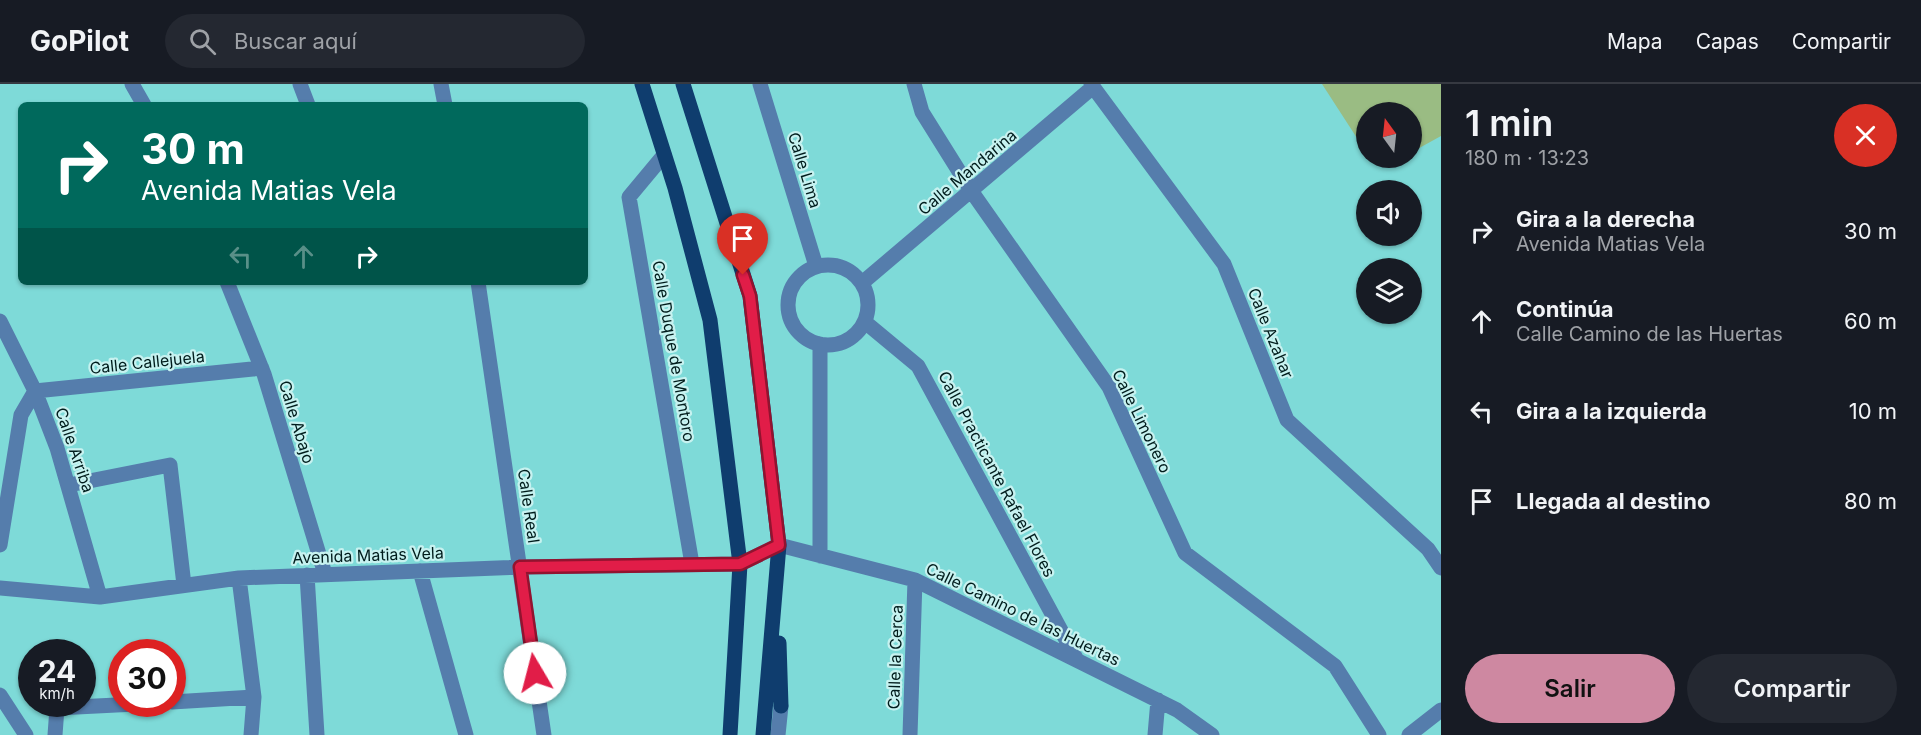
<!DOCTYPE html>
<html lang="es">
<head>
<meta charset="utf-8">
<style>
  body { margin:0; font-family:Inter,sans-serif; background:#242831; color:#f1f3f6; height:100vh; display:flex; flex-direction:column; font-size:22px; white-space:nowrap }
  * { box-sizing:border-box; margin:0 }
  p { font-size:20px; color:#9ea1a6 }
  .icon { flex:none; width:33px; height:33px; fill:none; stroke:currentColor; stroke-width:2; stroke-linecap:round; stroke-linejoin:round }
  .map { position:relative; flex:1; overflow:hidden }
  .details { display:flex; flex-direction:column; background:#171b24; width:480px }
  .details>* { flex:none }
  .top-card { position:absolute; left:18px; top:18px; width:570px; height:183px; border-radius:9px; box-shadow:0 2px 4px #0004; background:#00695c; color:#fff; overflow:hidden }
  .needle { width:39px; rotate:345deg }
  .buttons { position:absolute; left:1356px; top:18px; display:grid; gap:12px }
  .buttons a { display:grid; place-items:center; width:66px; height:66px; border-radius:50%; background:#171b24; box-shadow:0 2px 4px #0004; font-size:30px }
  .speed { position:absolute; left:18px; top:555px; display:flex; gap:12px; font-size:30px; font-weight:700; text-align:center }
  .speed>* { display:grid; place-content:center; width:78px; height:78px; border-radius:50%; background:#171b24; box-shadow:0 2px 4px #0004; line-height:1 }
  .speed small { font-size:15px; font-weight:400 }
  .speed .limit { border:9px solid #d22; background:#fff; color:#111 }
  .pin { position:absolute; display:grid; place-items:center; width:51px; height:51px; color:#fff; margin:-62px -26px; border-radius:50% 50% 50% 0; rotate:-45deg; box-shadow:0 0 6px #0007 }
  .pin .icon { rotate:45deg }
  .me { position:absolute; width:66px; margin:-33px; rotate:352deg; stroke-linejoin:round; filter:drop-shadow(0 0 4px #0008) }
  .turn { display:flex; align-items:center; gap:21px; height:126px; padding:0 24px; font-size:27px }
  .turn .icon { width:78px; height:78px; stroke-width:2.5 }
  .turn b { display:block; font-size:42px; line-height:51px }
  .lanes { display:flex; align-items:center; height:57px; padding:0 24px; background:#0003; justify-content:center; gap:30px; direction:ltr }
  .lanes .off { opacity:.35 }
  .round { display:grid; place-items:center; flex:none; width:63px; height:63px; border-radius:32px; background:#242831 }
  .summary { display:flex; align-items:center; justify-content:space-between; height:102px; padding:0 24px }
  h1 { font-size:36px; font-weight:600; line-height:45px }
  .action { display:flex; gap:12px; margin-top:auto; padding:12px 24px }
  .action a { flex:1; height:69px; border-radius:36px; background:#ce88a1; color:#111; font-size:24px; font-weight:600; line-height:69px; text-align:center }
  .action a+a { background:#242831; color:#f1f3f6 }
  ul { padding:0; list-style:none }
  li { display:flex; align-items:center; gap:18px; height:90px; padding:0 24px }
  li div { flex:1 }
  li b { display:block; font-size:22px }
  li em { font-style:normal }
  header { display:flex; align-items:center; gap:36px; box-sizing:border-box; height:84px; padding:0 30px; background:#171b24; border-bottom:2px solid #363941 }
  header strong { font-size:28px }
  nav { display:flex; gap:33px; margin-inline-start:auto; font-size:21px }
  .search { width:420px; height:54px; background:#242831; display:flex; align-items:center; gap:15px; box-sizing:border-box; padding:0 21px; border-radius:33px; color:#9ea1a6; font-size:22px }
  main { display:flex; flex:1; min-height:0 }
  .map>svg:first-child { display:block }
</style>
</head>
<body>
<header>
<strong>GoPilot</strong>
<div class="search"><svg class="icon" aria-label="search" viewBox="0 0 24 24"><circle cx="10" cy="10" r="6"/><path d="M15 15l6 6"/></svg>Buscar aquí</div>
<nav><a>Mapa</a><a>Capas</a><a>Compartir</a></nav>
</header>
<main>
<div class="map">
<svg width="1441" height="651" viewBox="0 0 1441 651">
  <rect width="100%" height="100%" fill="#7edad8"/>
  <!-- green -->
  <path fill="#9abc83" d="M1322,0H1441V52L1412,68V28H1366V68Z"/>
  <g fill="none" stroke-linecap="round" stroke-linejoin="round">
    <!-- minor -->
    <path stroke="#557dac" stroke-width="15" d="M132,0L144,21
      M300,0L308,21
      M441,0L445,21
      M760,0L816,182
      M914,0L922,28L972,108L1109,303L1185,469L1335,582L1379,651
      M1091,0L1224,180L1287,336L1428,465L1441,484
      M664,71L629,113L692,480
      M788 221a40 40 0 1 1 80 0a40 40 0 1 1-80 0Z
      M227,198L264,290L325,490
      M478,198L544,651
      M862,199L1093,3
      M0,237L35,307L57,364L100,513
      M865,238L918,282L1077,576
      M69,401L170,381L184,501
      M0,461L21,331L35,307L262,284
      M820,472V260
      M420,487L466,651
      M307,491L317,651
      M239,494L254,613L251,651
      M0,504L100,513L239,494L520,483L740,480L779,461L915,496L1177,626L1212,651
      M0,611L26,651
      M172,618L254,613
      M55,651L57,624L136,620
      M778,651L781,622
      M910,651L915,496
      M1155,651L1158,616
      M1409,651L1441,626"/>
    <!-- major -->
    <path stroke="#0f3d6e" stroke-width="15" d="M642,0L675,104L710,236L740,480L730,651
      M683,0L750,212L779,461L763,651
      M779,559L781,622"/>
  </g>
  <g fill="none" stroke-linecap="round" stroke-linejoin="round">
    <defs>
      <path id="route" d="M535,589L520,483L740,480L779,461L750,212L743,191"/>
    </defs>
    <!-- route casing -->
    <use href="#route" stroke="#92132f" stroke-width="15"/>
    <!-- route -->
    <use href="#route" stroke="#e11d48" stroke-width="10"/>
  </g>
  <g text-anchor="middle" dominant-baseline="central" stroke-width="4.5" stroke-linejoin="round" paint-order="stroke">
    <!-- street labels -->
    <g font-size="16" fill="#001c1c" stroke="#c7f2f0">
      <text transform="translate(805 86) rotate(73)">Calle Lima</text>
      <text transform="translate(967 88) rotate(-40)">Calle Mandarina</text>
      <text transform="translate(1271 249) rotate(68)">Calle Azahar</text>
      <text transform="translate(674 267) rotate(80)">Calle Duque de Montoro</text>
      <text transform="translate(147 278) rotate(-6)">Calle Callejuela</text>
      <text transform="translate(1142 337) rotate(64)">Calle Limonero</text>
      <text transform="translate(297 338) rotate(73)">Calle Abajo</text>
      <text transform="translate(75 366) rotate(71)">Calle Arriba</text>
      <text transform="translate(997 390) rotate(62)">Calle Practicante Rafael Flores</text>
      <text transform="translate(529 422) rotate(82)">Calle Real</text>
      <text transform="translate(368 471) rotate(-2)">Avenida Matias Vela</text>
      <text transform="translate(1023 530) rotate(26)">Calle Camino de las Huertas</text>
      <text transform="translate(895 573) rotate(-88)">Calle la Cerca</text>
    </g>
  </g>
</svg>
<div class="buttons">
<a><svg class="needle" viewBox="-14 -14 28 28"><path d="M0-13l5 13h-10z" fill="#e53935"/><path d="M0 13l5-13h-10z" fill="#9ea1a6"/></svg></a>
<a><svg class="icon" aria-label="sound" viewBox="0 0 24 24"><path d="M4 9h4l5-4v14l-5-4H4zM17 9q2 3 0 6"/></svg></a>
<a><svg class="icon" aria-label="layers" viewBox="0 0 24 24"><path d="M12 4l9 5-9 5-9-5zM3 14l9 5 9-5"/></svg></a>
</div>
<div class="speed"><div>24<small>km/h</small></div><div class="limit">30</div></div>
<div class="pin" style="left:743px;top:191px;background:#d93025"><svg class="icon" aria-label="arrive" viewBox="0 0 24 24"><path d="M6 21V4h12l-3 4 3 4H6"/></svg></div>
<svg class="me" style="left:535px;top:589px" viewBox="-20 -20 40 40"><circle r="19" fill="#fff"/><path d="M0-13L10 11 0 6-10 11z" fill="#e11d48"/></svg>
<div class="top-card">
<div class="turn"><svg class="icon" aria-label="right" viewBox="0 0 24 24"><path d="M7 20v-9h11M14 6l5 5-5 5"/></svg><div><b>30 m</b>Avenida Matias Vela</div></div>
<div class="lanes"><svg class="icon off" aria-label="left" viewBox="0 0 24 24"><path d="M17 20v-9H6M10 6l-5 5 5 5"/></svg><svg class="icon off" aria-label="ahead" viewBox="0 0 24 24"><path d="M12 20V5M6 11l6-6 6 6"/></svg><svg class="icon" aria-label="right" viewBox="0 0 24 24"><path d="M7 20v-9h11M14 6l5 5-5 5"/></svg></div>
</div>
</div>
<section class="details">
<div class="summary"><div><h1>1 min</h1><p>180 m · 13:23</p></div><a class="round" style="background:#d93025;color:#fff"><svg class="icon" aria-label="close" viewBox="0 0 24 24"><path d="M6 6l12 12M18 6L6 18"/></svg></a></div>
<ul>
<li><svg class="icon" aria-label="right" viewBox="0 0 24 24"><path d="M7 20v-9h11M14 6l5 5-5 5"/></svg><div><b>Gira a la derecha</b><p>Avenida Matias Vela</p></div><em>30 m</em></li>
<li><svg class="icon" aria-label="ahead" viewBox="0 0 24 24"><path d="M12 20V5M6 11l6-6 6 6"/></svg><div><b>Continúa</b><p>Calle Camino de las Huertas</p></div><em>60 m</em></li>
<li><svg class="icon" aria-label="left" viewBox="0 0 24 24"><path d="M17 20v-9H6M10 6l-5 5 5 5"/></svg><div><b>Gira a la izquierda</b></div><em>10 m</em></li>
<li><svg class="icon" aria-label="arrive" viewBox="0 0 24 24"><path d="M6 21V4h12l-3 4 3 4H6"/></svg><div><b>Llegada al destino</b></div><em>80 m</em></li>
</ul>
<div class="action"><a>Salir</a><a>Compartir</a></div>
</section>
</main>
</body>
</html>
